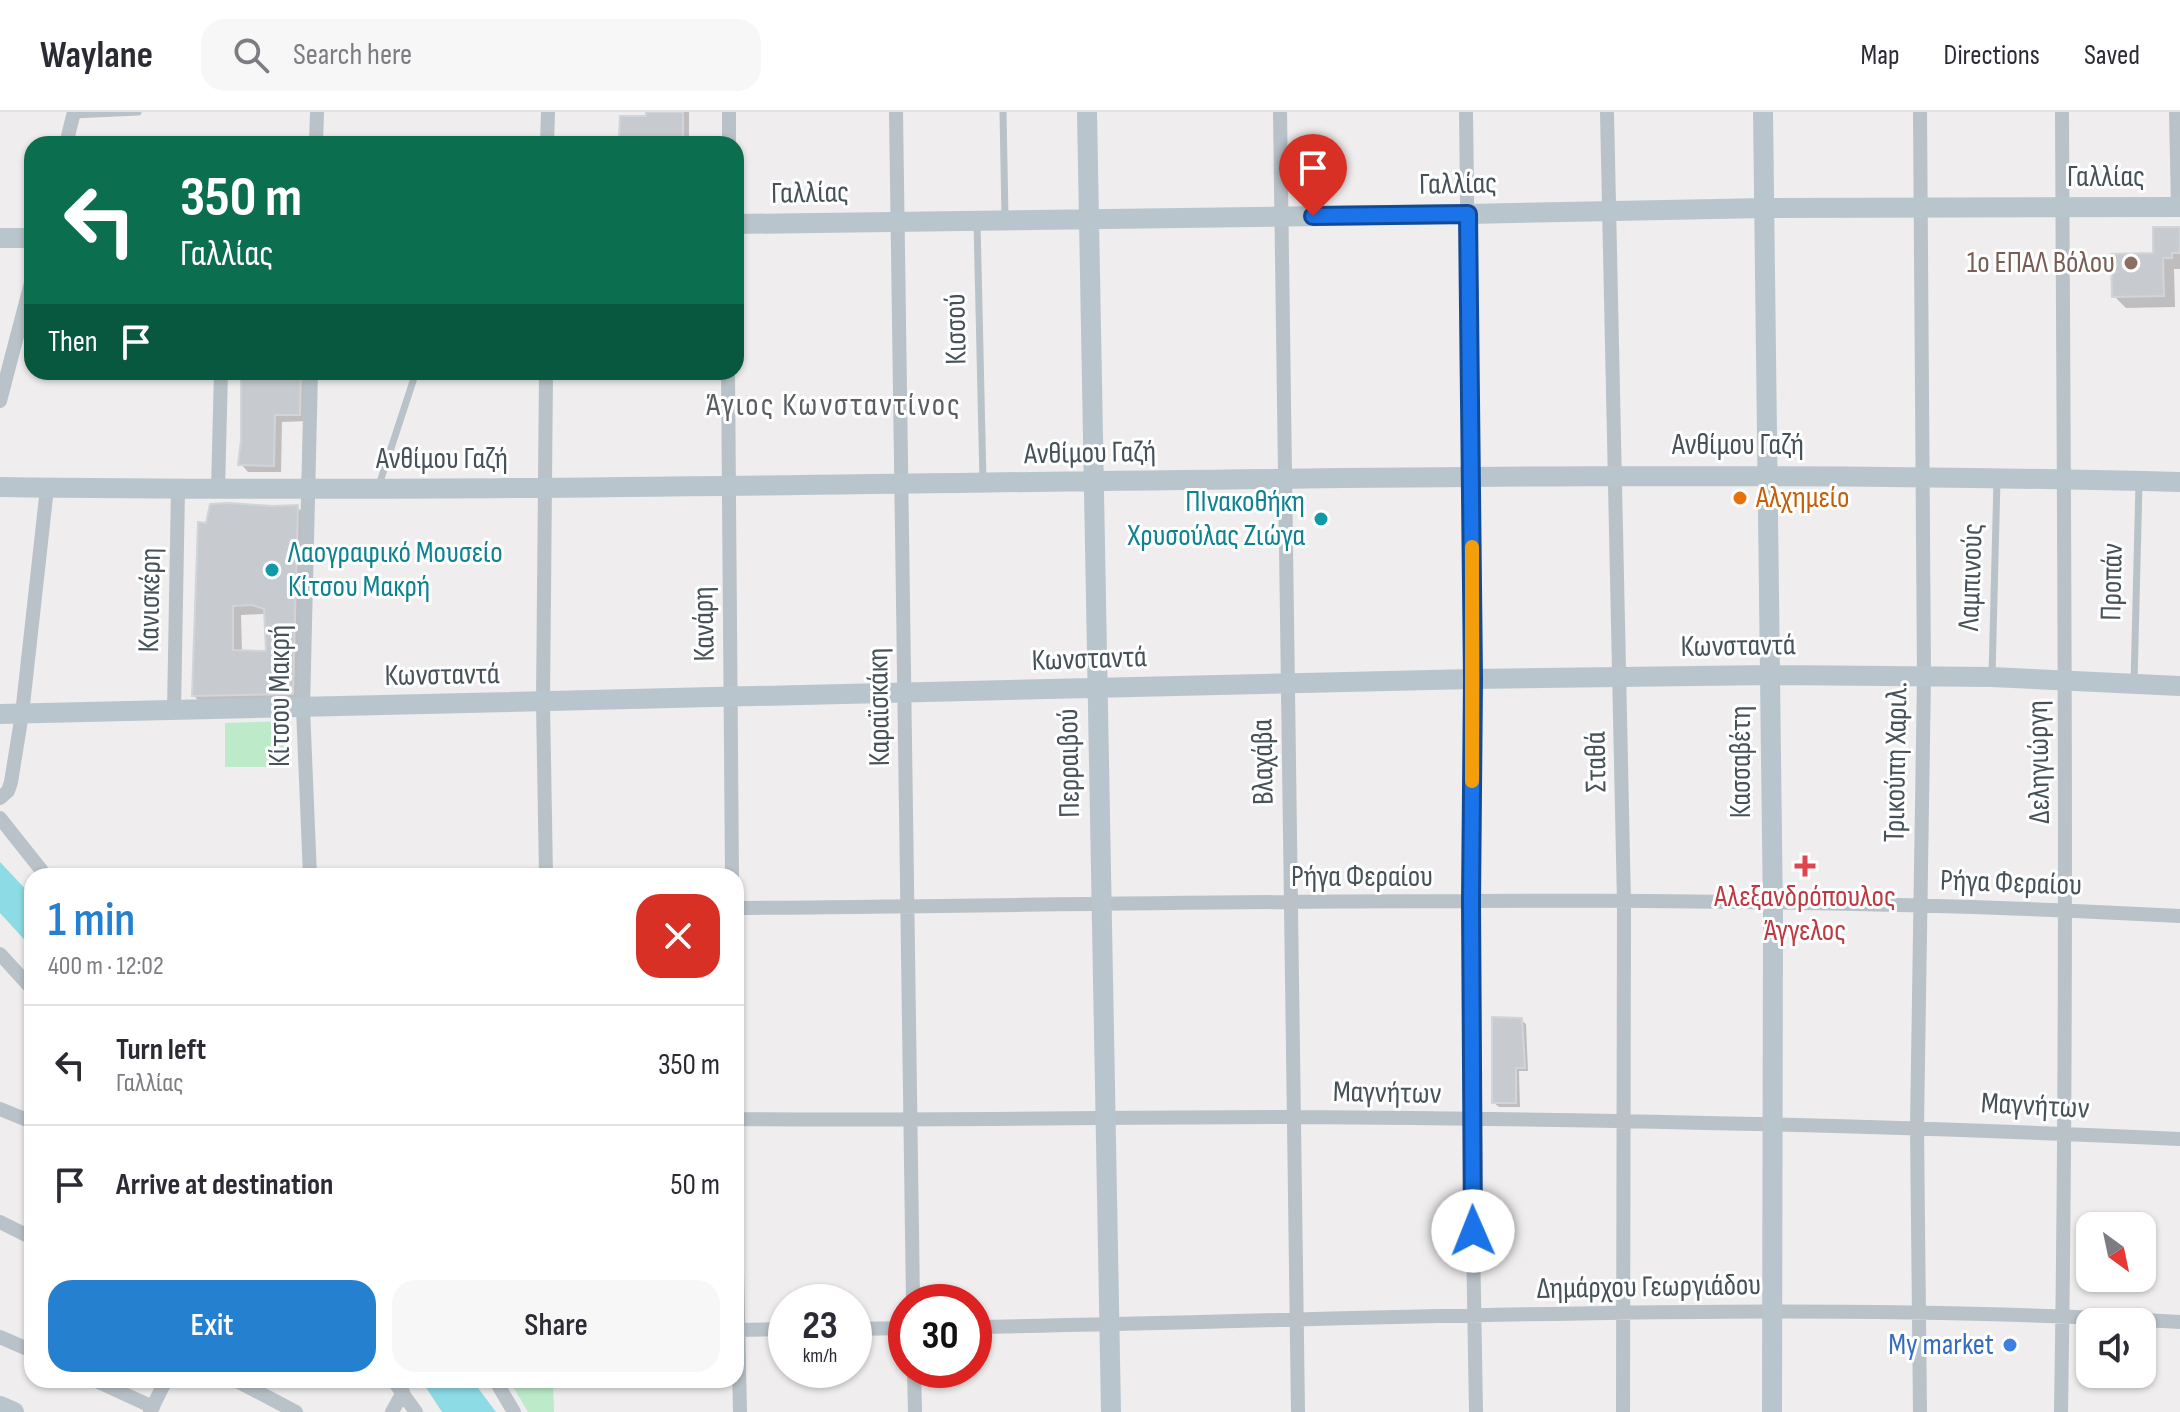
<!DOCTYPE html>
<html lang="en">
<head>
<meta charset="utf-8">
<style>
  body { margin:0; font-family:"Sofia Sans Condensed",sans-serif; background:#f7f7f7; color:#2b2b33; height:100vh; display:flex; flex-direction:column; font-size:30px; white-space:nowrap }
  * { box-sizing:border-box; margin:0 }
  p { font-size:26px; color:#7c7c81 }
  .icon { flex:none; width:44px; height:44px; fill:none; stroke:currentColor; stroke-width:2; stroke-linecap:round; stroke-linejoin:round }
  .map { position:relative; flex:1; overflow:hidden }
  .sheet { position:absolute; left:24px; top:756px; width:720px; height:520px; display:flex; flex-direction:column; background:#fff; border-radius:24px; box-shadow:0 2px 6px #0004 }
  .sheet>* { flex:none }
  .top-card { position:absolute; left:24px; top:24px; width:720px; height:244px; border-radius:24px; box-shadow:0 2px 6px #0004; background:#0b6e4f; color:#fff; overflow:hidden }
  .needle { width:52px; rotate:147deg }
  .tools { position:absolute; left:2076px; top:1100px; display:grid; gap:16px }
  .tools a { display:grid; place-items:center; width:80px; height:80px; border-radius:16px; background:#fff; box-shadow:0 2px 6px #0004; font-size:40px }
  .speed { position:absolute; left:768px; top:1172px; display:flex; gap:16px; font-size:40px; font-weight:700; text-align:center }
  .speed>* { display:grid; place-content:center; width:104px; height:104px; border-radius:50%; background:#fff; box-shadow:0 2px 6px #0004; line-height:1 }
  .speed small { font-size:20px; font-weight:400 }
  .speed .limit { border:12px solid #d22; background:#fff; color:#111 }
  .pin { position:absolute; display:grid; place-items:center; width:68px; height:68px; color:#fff; margin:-82px -34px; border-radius:50% 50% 50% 0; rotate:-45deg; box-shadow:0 0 8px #0007 }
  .pin .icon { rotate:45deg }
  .me { position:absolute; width:88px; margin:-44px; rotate:359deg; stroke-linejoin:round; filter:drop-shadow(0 0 6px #0008) }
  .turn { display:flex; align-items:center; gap:28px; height:168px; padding:0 24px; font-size:36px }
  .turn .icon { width:104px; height:104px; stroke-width:2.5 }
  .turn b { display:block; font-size:56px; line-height:68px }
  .then { display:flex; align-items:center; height:76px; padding:0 24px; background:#0003; gap:16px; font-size:30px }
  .round { display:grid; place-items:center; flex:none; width:84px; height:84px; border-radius:24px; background:#f7f7f7 }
  .overview { display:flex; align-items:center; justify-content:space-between; height:136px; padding:0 24px }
  h1 { font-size:48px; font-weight:600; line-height:60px; color:#2580d0 }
  .button { display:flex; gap:16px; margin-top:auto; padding:16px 24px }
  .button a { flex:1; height:92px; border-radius:24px; background:#2580d0; color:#fff; font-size:32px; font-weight:600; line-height:92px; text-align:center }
  .button a+a { background:#f7f7f7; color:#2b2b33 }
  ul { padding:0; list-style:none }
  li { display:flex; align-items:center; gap:24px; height:120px; padding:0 24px; border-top:2px solid #e1e1e2 }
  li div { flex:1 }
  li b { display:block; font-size:30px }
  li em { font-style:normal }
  header { display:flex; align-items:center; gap:48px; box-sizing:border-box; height:112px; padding:0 40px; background:#fff; border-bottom:2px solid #e1e1e2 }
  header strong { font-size:38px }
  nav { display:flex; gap:44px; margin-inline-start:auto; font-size:28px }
  .search { width:560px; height:72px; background:#f7f7f7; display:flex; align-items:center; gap:20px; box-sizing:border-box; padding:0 28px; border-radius:24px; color:#7c7c81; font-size:30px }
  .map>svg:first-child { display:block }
</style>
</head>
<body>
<header>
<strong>Waylane</strong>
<div class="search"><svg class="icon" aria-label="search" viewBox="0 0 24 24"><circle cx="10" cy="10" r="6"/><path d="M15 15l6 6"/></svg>Search here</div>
<nav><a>Map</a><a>Directions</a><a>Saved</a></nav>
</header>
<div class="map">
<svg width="2180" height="1300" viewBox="0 0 2180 1300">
  <rect width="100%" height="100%" fill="#efeded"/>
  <!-- green -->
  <path fill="#bdebca" d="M287,609L288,655H225V611Z
    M509,1268H553L554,1300H528Z"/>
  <!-- water -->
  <path fill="#8ddbe5" d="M0,750L32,784V836L0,801Z
    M421,1268H472L496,1300H442Z"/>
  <!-- shadow -->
  <path fill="#0003" fill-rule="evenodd" d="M648,0H689V32H628L621,25L648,6Z
    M2180,117V157H2174L2175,195L2126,196L2114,184Z
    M242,260H309L307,309L282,310L281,360H248L241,352L243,328Z
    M297,395L307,404L302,591L203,593L194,584L200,412ZM263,502L266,503L269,541L242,540L241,503Z
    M1521,908L1526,912L1528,959H1519L1520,995H1499L1494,991Z"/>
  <!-- building -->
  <path fill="#c7cacf" stroke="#d1d4d8" stroke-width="2" fill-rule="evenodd" d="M646,0H683V26H619L620,4H646Z
    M2153,115H2180V141H2172V146H2163L2164,184L2112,185L2111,142L2153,141Z
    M241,260H301L300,303H275L274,354L238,353L241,328Z
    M229,391L272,394L298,393L293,582L192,584L198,410L206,411L210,392ZM252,493L264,497L266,539L233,538V494Z
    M1492,905L1522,906L1525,956H1516V991H1492Z"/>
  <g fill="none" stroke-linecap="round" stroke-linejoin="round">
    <!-- lane -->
    <path stroke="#b9c2c8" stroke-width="7" d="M1003,0L1005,105
      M73,3L138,0
      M977,110L983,370
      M378,376L416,260
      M1992,564L1997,368
      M2134,571L2139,371"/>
    <!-- street -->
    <path stroke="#b9c2c8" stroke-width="14" d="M896,0L913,1190
      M1280,0L1298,1300
      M1466,0L1473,567L1471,1008L1476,1300
      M1607,0L1624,791L1623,1300
      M1920,0L1924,564L1917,1015L1920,1300
      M2176,0L2178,95
      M66,32L74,0
      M316,32L317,0
      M547,32L548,0
      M729,32V0
      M728,260L732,764
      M0,289L32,167
      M218,378L221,260
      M174,599L178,377
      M0,686L8,679L11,670L22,602L47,376
      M0,706L46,764
      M310,764L303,596L311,260
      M546,764L543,591L546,260
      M736,796C1217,792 1699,778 2180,804
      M0,842L32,877
      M0,997L32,1010
      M736,1007C922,1009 1109,1005 1295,1005C1590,1007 1885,1013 2180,1027
      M0,1110L32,1126
      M736,1112L740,1300
      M974,1215C1376,1208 1778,1187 2180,1210
      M854,1217L906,1216
      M736,1218L786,1217
      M0,1225L32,1239
      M914,1258L915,1300
      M94,1268L153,1295
      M235,1268L296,1300
      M393,1268L416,1300
      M495,1268L514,1300
      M150,1300L166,1268
      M392,1300L403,1280
      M2061,1300C2068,867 2064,433 2062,0"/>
    <!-- secondary -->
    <path stroke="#b9c5cd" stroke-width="20" d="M1087,0L1111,1300
      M1763,0L1773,806L1772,1300
      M736,112L1468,102L1766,96L2180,95
      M0,126H32
      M0,375C727,385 1453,351 2180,370
      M0,602L1473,567L1771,563L1992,565L2180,574
      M0,1294L14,1300"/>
  </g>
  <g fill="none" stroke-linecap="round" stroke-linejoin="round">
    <defs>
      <path id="route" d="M1313,104L1468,102L1473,567L1471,790L1473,1119"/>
    </defs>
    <!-- route casing -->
    <use href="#route" stroke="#114b97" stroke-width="20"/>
    <!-- route -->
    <use href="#route" stroke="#1a73e8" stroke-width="14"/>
    <!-- slow -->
    <path stroke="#f59e0b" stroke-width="14" d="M1472,435V669"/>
  </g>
  <!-- markers -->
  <circle fill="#8d6e63" stroke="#fff" stroke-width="3" cx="2131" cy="151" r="8"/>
  <circle fill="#e8710a" stroke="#fff" stroke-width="3" cx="1740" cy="386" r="8"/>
  <g fill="#0f9aa8" stroke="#fff" stroke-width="3">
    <circle cx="1321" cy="407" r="8"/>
    <circle cx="272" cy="458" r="8"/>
  </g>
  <path fill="#e0444e" stroke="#fff" stroke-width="3" d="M1801 742h8v8h8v8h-8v8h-8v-8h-8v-8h8z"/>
  <circle fill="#3f7fe0" stroke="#fff" stroke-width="3" cx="2010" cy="1233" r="8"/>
  <g text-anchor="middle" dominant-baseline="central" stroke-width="6" stroke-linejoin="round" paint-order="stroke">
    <!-- street labels -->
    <g font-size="30" fill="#465258" stroke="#fff">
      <text x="2106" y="65">Γαλλίας</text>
      <text transform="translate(1458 72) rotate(-1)">Γαλλίας</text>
      <text transform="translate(810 81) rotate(-1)">Γαλλίας</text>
      <text transform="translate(956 217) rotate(-91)">Κισσού</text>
      <text x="1738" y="333">Ανθίμου Γαζή</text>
      <text transform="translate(1090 341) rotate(-1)">Ανθίμου Γαζή</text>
      <text x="442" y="347">Ανθίμου Γαζή</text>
      <text transform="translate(1971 465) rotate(-88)">Λαμπινούς</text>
      <text transform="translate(2112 470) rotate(-89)">Προπάν</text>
      <text transform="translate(150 488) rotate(-89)">Κανισκέρη</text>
      <text transform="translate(704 512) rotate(-91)">Κανάρη</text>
      <text transform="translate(1738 534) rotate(-1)">Κωνσταντά</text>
      <text transform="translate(1089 547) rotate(-2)">Κωνσταντά</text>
      <text transform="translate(442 563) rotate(-1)">Κωνσταντά</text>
      <text transform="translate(280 584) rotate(-90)">Κίτσου Μακρή</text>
      <text transform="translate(879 595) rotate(-91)">Καραϊσκάκη</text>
      <text transform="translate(1263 650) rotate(-91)">Βλαχάβα</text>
      <text transform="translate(1596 650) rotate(-91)">Σταθά</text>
      <text transform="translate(1741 650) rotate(-90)">Κασσαβέτη</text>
      <text transform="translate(1896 650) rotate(-89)">Τρικούπη Χαριλ.</text>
      <text transform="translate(2039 650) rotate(-91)">Δεληγιώργη</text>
      <text transform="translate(1069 651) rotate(-91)">Περραιβού</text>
      <text x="1362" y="765">Ρήγα Φεραίου</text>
      <text transform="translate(2011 771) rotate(2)">Ρήγα Φεραίου</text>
      <text transform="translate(1387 981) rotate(1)">Μαγνήτων</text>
      <text transform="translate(2035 994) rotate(3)">Μαγνήτων</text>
      <text transform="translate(1649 1175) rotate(-1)">Δημάρχου Γεωργιάδου</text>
    </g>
    <!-- education labels -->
    <g font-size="30" fill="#785e54" stroke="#fff" text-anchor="end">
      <text x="2115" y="151">1o ΕΠΑΛ Βόλου</text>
    </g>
    <!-- food labels -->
    <g font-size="30" fill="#c56008" stroke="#fff" text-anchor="start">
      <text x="1756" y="386">Αλχημείο</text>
    </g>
    <!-- culture labels -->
    <g font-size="30" fill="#0d838f" stroke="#fff" text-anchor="end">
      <text x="1305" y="390">ΠΙνακοθήκη<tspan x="1305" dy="34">Χρυσούλας Ζιώγα</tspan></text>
      <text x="288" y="441" text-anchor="start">Λαογραφικό Μουσείο<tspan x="288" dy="34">Κίτσου Μακρή</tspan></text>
    </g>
    <!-- health labels -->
    <g font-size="30" fill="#be3a42" stroke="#fff">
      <text x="1805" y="785">Αλεξανδρόπουλος<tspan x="1805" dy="34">Άγγελος</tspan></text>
    </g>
    <!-- shop labels -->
    <g font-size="30" fill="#366cbe" stroke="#fff" text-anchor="end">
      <text x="1994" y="1233">My market</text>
    </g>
    <!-- neighbourhood labels -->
    <g font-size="32" letter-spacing="2" fill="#5a5e61" stroke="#fff">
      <text x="834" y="293">Άγιος Κωνσταντίνος</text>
    </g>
  </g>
</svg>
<div class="tools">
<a><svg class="needle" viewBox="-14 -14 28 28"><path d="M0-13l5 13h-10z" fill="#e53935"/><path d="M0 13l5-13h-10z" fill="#7c7c81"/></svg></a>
<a><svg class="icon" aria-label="sound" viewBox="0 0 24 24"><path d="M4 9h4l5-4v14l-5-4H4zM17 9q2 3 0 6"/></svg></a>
</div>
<div class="speed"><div>23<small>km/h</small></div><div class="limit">30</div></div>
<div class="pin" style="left:1313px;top:104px;background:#d93025"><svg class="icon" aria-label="arrive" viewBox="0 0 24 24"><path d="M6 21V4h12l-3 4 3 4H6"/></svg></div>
<svg class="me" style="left:1473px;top:1119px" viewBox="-20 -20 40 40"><circle r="19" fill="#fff"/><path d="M0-13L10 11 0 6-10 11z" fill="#1a73e8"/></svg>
<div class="top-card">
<div class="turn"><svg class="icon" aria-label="left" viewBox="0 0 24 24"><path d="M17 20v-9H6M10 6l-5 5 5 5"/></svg><div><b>350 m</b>Γαλλίας</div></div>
<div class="then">Then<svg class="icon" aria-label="arrive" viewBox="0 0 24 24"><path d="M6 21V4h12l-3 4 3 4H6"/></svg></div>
</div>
<section class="sheet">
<div class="overview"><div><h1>1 min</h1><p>400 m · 12:02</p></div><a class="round" style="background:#d93025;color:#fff"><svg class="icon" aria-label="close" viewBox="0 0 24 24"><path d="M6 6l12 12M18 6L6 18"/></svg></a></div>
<ul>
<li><svg class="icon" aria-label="left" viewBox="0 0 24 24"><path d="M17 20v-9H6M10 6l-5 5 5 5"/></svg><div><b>Turn left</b><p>Γαλλίας</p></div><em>350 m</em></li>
<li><svg class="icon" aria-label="arrive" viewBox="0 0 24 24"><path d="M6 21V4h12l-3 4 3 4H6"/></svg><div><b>Arrive at destination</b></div><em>50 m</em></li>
</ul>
<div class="button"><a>Exit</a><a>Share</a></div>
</section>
</div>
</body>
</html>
